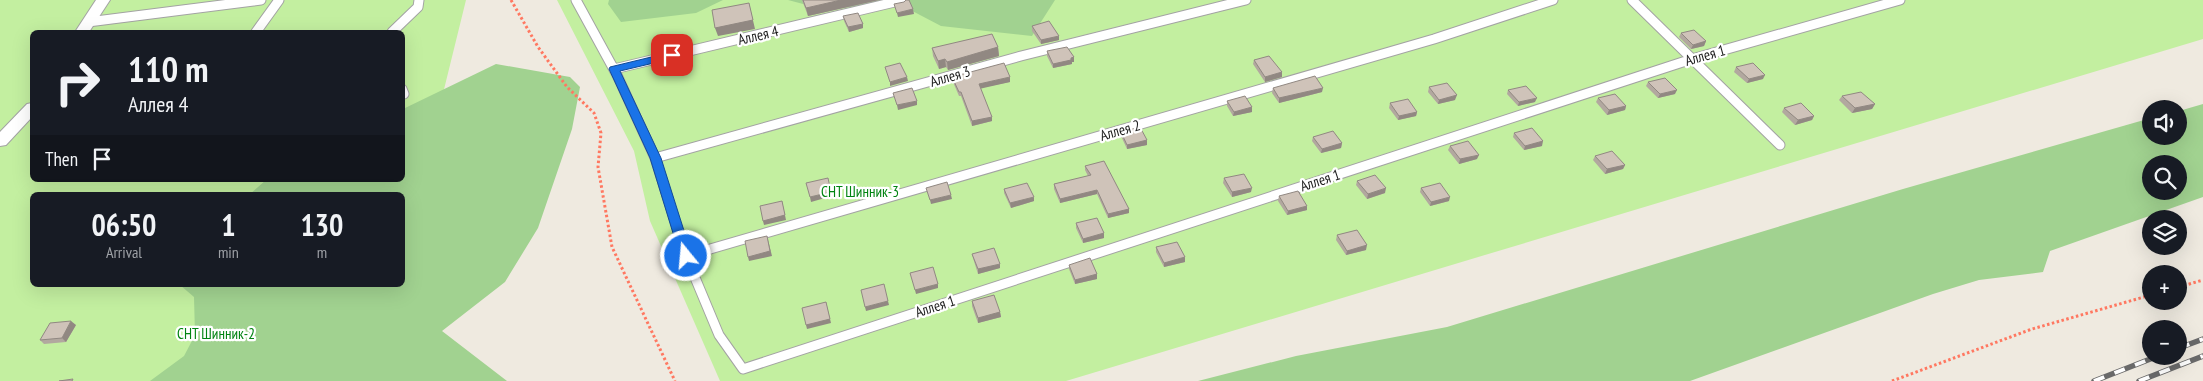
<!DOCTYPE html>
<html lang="en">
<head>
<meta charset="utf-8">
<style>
  body { margin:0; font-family:"PT Sans Narrow",sans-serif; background:#20242c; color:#f1f3f6; height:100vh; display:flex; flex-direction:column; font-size:19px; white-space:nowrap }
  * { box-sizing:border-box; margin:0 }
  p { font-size:16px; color:#9ea1a6 }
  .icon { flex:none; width:28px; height:28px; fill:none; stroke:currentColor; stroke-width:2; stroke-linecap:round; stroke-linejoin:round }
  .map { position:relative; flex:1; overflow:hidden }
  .sheet { position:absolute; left:30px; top:192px; width:375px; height:95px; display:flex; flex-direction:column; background:#171b24; border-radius:8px; box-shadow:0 5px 20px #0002 }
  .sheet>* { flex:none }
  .banner { position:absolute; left:30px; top:30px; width:375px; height:152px; border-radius:8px; box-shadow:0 5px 20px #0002; background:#171b24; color:#f1f3f6; overflow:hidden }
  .buttons { position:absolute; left:2142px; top:100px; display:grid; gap:10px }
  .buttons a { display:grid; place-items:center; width:45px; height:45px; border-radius:50%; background:#171b24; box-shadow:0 5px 20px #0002; font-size:25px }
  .pin { position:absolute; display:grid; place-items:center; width:42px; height:42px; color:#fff; margin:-21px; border-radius:10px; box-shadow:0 2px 8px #0006 }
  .me { position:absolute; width:55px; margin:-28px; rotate:343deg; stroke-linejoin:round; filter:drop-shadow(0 0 4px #0008) }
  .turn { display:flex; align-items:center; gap:18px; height:105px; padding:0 15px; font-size:22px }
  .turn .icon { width:65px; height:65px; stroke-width:2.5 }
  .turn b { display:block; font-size:35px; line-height:42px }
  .then { display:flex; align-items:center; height:48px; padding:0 15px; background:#0003; gap:10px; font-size:19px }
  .eta { display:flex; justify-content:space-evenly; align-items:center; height:85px; text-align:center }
  .eta b { font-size:30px; font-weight:700; line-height:35px }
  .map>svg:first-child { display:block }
</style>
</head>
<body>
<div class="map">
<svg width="2203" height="381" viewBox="0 0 2203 381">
  <rect width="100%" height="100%" fill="#efeae0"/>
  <!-- grass -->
  <path fill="#c3efa0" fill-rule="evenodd" d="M0,0H466L403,256L402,195H32V285H395L371,381H0ZM32,32H402V180H32Z
    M557,0H2203V39L1066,381H720L650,221L634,151Z"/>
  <!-- forest -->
  <path fill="#a1d290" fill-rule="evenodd" d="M609,0H723L696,13L621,22L608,4Z
    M788,0H1055L1032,36L941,26L899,4L822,9Z
    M496,64L570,77L580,87L572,129L538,228L505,282L442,331L507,381H150L184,356L195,335L194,297L180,285H402V195H249L266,180H402L403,109Z
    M2203,104V197L2050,251L2043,272L1979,280L1933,294L1690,381H1198L1296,356L1447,327L1903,189L2151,118V136H2179V111ZM2151,164H2179V191H2151Z"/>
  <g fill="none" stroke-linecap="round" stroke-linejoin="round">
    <defs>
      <path id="service" d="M576,0L617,75L655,158L686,256L719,335L743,369L1692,59L1900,0
        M1632,0L1780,145
        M88,22L261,0
        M256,32L279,0
        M392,32L418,7L419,0
        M614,69L903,0
        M402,89L404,94
        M655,158L1021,56L1246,0
        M686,256L1434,39L1553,0"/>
      <path id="minor" d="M96,0H110L89,32H75Z
        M32,103V117L6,145L0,146V132L27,104Z"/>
    </defs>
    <!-- service casing -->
    <use href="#service" stroke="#a3a3a3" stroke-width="11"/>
    <!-- minor casing -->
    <use href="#minor" stroke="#a3a3a3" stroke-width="2"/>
    <!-- path -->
    <path stroke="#ff7861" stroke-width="3" stroke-dasharray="2.5 2.5" stroke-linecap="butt" d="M511,0L538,47L567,87L594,113L601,133L598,167L612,247L675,381
      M2179,287L2203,280
      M1892,381L2032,329L2151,295"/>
    <!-- service -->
    <use href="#service" stroke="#fff" stroke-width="9"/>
    <!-- minor -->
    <use href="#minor" fill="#fff" fill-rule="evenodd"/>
    <defs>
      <path id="rail" d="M2179,348L2203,339
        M2094,381L2158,356
        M2139,381L2203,356"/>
    </defs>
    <!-- rail casing -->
    <use href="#rail" stroke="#6a6a6a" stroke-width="5.5"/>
    <!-- rail -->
    <use href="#rail" stroke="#fff" stroke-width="4" stroke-dasharray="11" stroke-linecap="butt"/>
  </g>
  <!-- wall -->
  <path fill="#b2a89f" d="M802,0H879L808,16Z
    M843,16L863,24V28L849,32L844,21Z
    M1032,26L1059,40L1041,44L1032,31Z
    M1681,33L1706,41L1704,46L1691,49L1679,37Z
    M998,47L999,56L948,70L946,67L939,69L933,56L932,48Z
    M1047,51L1074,57V62H1072V64L1053,68L1047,56Z
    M1254,60L1282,72V77L1265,82L1253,64Z
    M1736,67L1763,79L1747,83L1734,72Z
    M952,77L1010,82L980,88L992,121L972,126L961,96H959L953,82Z
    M1648,82L1675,94L1658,98L1646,86Z
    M1429,87L1455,100L1438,104L1428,92Z
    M1273,88L1322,92L1279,103L1272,93Z
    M1508,90L1535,102L1518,106L1507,94Z
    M1842,96L1875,104L1872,109L1852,113L1839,100Z
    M1598,98L1626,106L1625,110L1607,115L1596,102Z
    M1227,101L1252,107V112L1233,116L1227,106Z
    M1390,103L1417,112L1416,116L1398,120L1389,108Z
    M1784,108L1814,116L1812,120L1795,125L1782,112Z
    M1121,132L1147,140V145L1127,149L1121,136Z
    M1514,133L1542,146L1524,150L1513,137Z
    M1313,137L1342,143L1341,148L1321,153L1312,141Z
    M1450,146L1477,159L1459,164L1448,150Z
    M1595,156L1625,165L1623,169L1605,174L1593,160Z
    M1085,166L1129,209V213L1108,218L1097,194L1060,203L1054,189V184L1088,176L1085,170Z
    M1224,178L1251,192L1232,197L1223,183Z
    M1357,181L1385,193L1367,199L1356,185Z
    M1421,188L1449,201L1430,206L1420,192Z
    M1004,189L1034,201L1011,208L1004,193Z
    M1279,196L1307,210L1287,215L1278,201Z
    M1076,223L1104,238L1083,243L1076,228Z
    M1337,235L1366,250L1346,255L1336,240Z
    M1156,247L1185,262L1164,267L1156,252Z
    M972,254L1000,268L978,274L973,258Z
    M1069,265L1097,274V279L1075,284L1069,269Z
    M972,301L1000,312L1001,317L978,323L972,306Z
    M76,325L66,342L44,344L40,340Z"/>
  <!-- shaded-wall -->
  <path fill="#918882" d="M841,0H879L808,16L806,8Z
    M749,3L755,29L718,36L715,28Z
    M913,9L914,14L898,17L897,13Z
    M863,24V28L849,32L848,27Z
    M1059,36V40L1041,44V40Z
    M1706,41L1704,46L1691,49L1693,45Z
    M998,47L999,56L948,70L947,62Z
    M1074,57V62H1072V64L1053,68V64Z
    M945,59L946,67L939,69L938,61Z
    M1282,72V77L1265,82V77Z
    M1765,75L1763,79L1747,83L1749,79Z
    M907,77L908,81L890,86V82Z
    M1010,77V82L979,89V84Z
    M1323,88L1322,92L1279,103V98Z
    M1677,90L1675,94L1658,98L1660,94Z
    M1457,95L1455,100L1438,104L1439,100Z
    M1537,98L1535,102L1518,106L1519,102Z
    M917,101V105L898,110L897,105Z
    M1875,104L1872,109L1852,113L1855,108Z
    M1626,106L1625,110L1607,115L1609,110Z
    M1252,107V112L1233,116L1234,112Z
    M1417,112L1416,116L1398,120L1399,116Z
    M1814,116L1812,120L1795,125L1798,120Z
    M992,117V121L972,126V121Z
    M1147,140V145L1127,149V145Z
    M1543,141L1542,146L1524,150L1525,146Z
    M1342,143L1341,148L1321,153L1322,149Z
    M1479,155L1477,159L1459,164L1460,159Z
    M1625,165L1623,169L1605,174L1607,169Z
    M1252,188L1251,192L1232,197V192Z
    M1386,188L1385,193L1367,199L1368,194Z
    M1097,190V194L1060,203V199Z
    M831,192L832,196L811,202L810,197Z
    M951,195L952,199L931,204L930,200Z
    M1034,197V201L1011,208L1010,203Z
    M1450,197L1449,201L1430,206L1431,202Z
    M782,201L786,220L764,225L763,221Z
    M1307,206V210L1287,215L1288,211Z
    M1129,209V213L1108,218V214Z
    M1104,233V238L1083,243V239Z
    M767,236L772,256L749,261L748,257Z
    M1367,245L1366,250L1346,255L1347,251Z
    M1185,257V262L1164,267V263Z
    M1000,264V268L978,274V269Z
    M1097,274V279L1075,284V280Z
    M938,284V288L916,294L915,290Z
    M888,301L889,305L866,311L865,307Z
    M826,302L831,323L807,329L806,325Z
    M1000,312L1001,317L978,323V318Z
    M71,321L76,325L66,342L62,338Z"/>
  <!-- building -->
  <path fill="#cfc3b9" stroke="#918882" d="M803,0H841L806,8Z
    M906,0H909L913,9L897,13L894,4L904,2Z
    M749,3L753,20L715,28L712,10Z
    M858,13L863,24L848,27L843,16Z
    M1049,21L1059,36L1041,40L1032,26Z
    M1694,30L1706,41L1693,45L1681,33Z
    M992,34L998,47L947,62L945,59L938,61L932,48Z
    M1067,47L1074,57L1071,58V60L1053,64L1047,51Z
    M1269,56L1282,72L1265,77L1254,60Z
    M900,63L907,77L890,82L885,67Z
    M1004,63L1010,77L979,84L992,117L972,121L961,92H959L952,77Z
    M1753,63L1765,75L1749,79L1736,67Z
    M1315,76L1323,88L1279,98L1273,88Z
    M1665,78L1677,90L1660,94L1648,82Z
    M1447,83L1457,95L1439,100L1429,87Z
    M1526,86L1537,98L1519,102L1508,90Z
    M912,88L917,101L897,105L893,93Z
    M1861,92L1875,104L1855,108L1842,96Z
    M1615,94L1626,106L1609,110L1598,98Z
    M1245,96L1252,107L1234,112L1227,101Z
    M1408,99L1417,112L1399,116L1390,103Z
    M1801,103L1814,116L1798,120L1784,108Z
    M1140,127L1147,140L1127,145L1121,132Z
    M1532,128L1543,141L1525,146L1514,133Z
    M1333,131L1342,143L1322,149L1313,137Z
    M1468,141L1479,155L1460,159L1450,146Z
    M1612,151L1625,165L1607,169L1595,156Z
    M1104,161L1129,209L1108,214L1097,190L1060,199L1054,184L1091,175L1085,166Z
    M1244,174L1252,188L1232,192L1224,178Z
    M1375,175L1386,188L1368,194L1357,181Z
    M828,178L831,192L810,197L806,183Z
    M947,182L951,195L930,200L926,188Z
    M1027,183L1034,197L1010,203L1004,189Z
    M1440,183L1450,197L1431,202L1421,188Z
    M1298,191L1307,206L1288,211L1279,196Z
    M782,201L785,215L763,221L760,206Z
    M1097,218L1104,233L1083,239L1076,223Z
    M1357,230L1367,245L1347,251L1337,235Z
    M767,236L770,251L748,257L745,241Z
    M1177,242L1185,257L1164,263L1156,247Z
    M994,248L1000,264L978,269L972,254Z
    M1090,258L1097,274L1075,280L1069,265Z
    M933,267L938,284L915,290L910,273Z
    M884,284L888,301L865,307L861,290Z
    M994,295L1000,312L978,318L972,301Z
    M826,302L830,319L806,325L802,308Z
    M71,321L62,338L40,340L50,323Z
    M73,379L72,381H59Z"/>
  <!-- route -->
  <path fill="#1a73e8" stroke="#114b97" d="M672,52L677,55L675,58L620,71L661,158L692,256L686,260L680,256L650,158L609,69L610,67Z"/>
  <g text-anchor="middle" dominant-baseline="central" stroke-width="4.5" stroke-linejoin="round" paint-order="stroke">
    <!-- street labels -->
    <g font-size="15" fill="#1c1c1c" stroke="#fff">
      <text transform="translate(758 35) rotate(-13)">Аллея 4</text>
      <text transform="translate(1705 55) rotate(-16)">Аллея 1</text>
      <text transform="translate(950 76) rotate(-16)">Аллея 3</text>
      <text transform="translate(1120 130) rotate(-16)">Аллея 2</text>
      <text transform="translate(1320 180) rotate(-18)">Аллея 1</text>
      <text transform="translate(935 306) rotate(-18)">Аллея 1</text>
    </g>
    <!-- park labels -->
    <g font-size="15" fill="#008311" stroke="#fff">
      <text x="860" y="191">СНТ Шинник-3</text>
      <text x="216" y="333">СНТ Шинник-2</text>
    </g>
  </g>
</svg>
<div class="buttons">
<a><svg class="icon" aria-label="sound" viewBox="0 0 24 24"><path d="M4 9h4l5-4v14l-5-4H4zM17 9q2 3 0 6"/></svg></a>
<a><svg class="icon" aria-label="search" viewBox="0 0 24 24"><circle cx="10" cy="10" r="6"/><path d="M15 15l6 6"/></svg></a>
<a><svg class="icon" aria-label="layers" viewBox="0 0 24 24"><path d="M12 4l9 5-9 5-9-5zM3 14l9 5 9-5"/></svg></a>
<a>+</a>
<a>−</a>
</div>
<div class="pin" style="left:672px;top:55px;background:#d93025"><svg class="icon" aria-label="arrive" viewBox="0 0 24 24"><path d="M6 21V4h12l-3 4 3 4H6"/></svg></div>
<svg class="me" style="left:686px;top:256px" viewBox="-20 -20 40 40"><circle r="17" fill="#1a73e8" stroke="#fff" stroke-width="3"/><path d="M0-11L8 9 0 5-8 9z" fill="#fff"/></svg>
<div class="banner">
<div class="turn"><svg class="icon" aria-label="right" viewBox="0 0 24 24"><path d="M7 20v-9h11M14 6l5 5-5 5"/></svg><div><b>110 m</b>Аллея 4</div></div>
<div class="then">Then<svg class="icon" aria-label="arrive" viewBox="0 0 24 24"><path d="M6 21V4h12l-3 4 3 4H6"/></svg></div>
</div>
<section class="sheet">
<div class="eta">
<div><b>06:50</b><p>Arrival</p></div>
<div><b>1</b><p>min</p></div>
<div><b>130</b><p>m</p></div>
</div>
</section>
</div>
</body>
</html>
